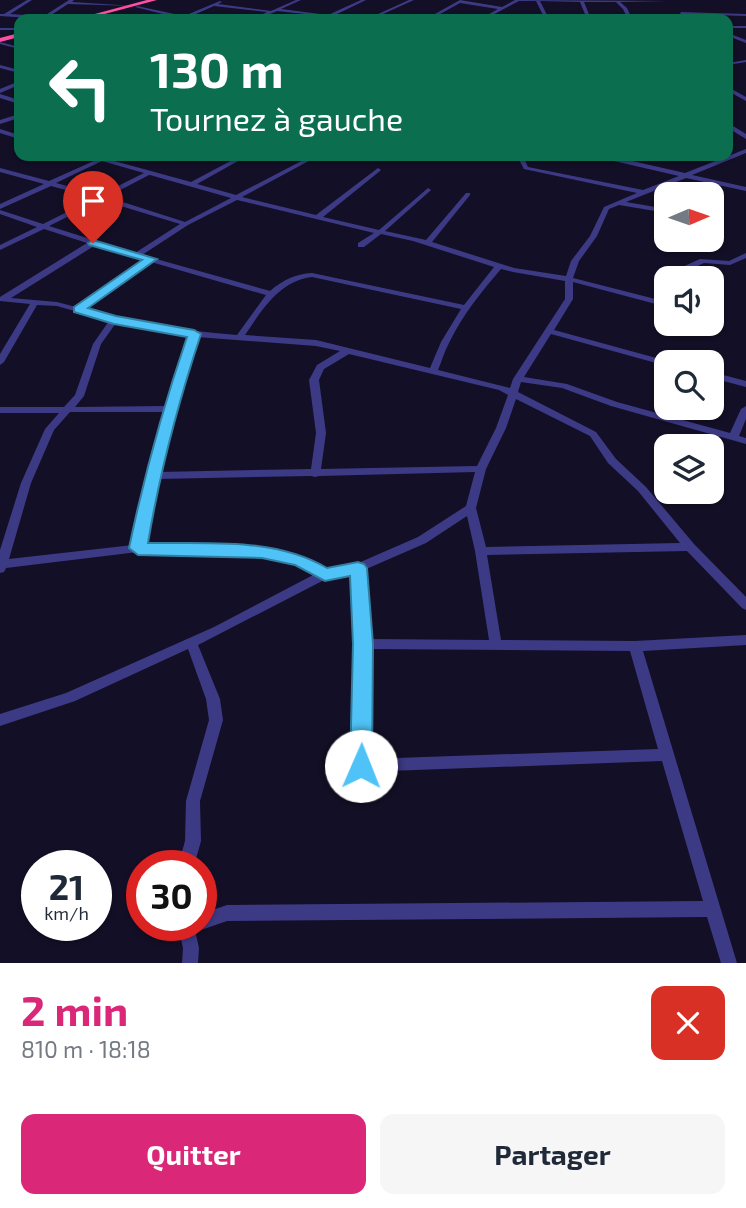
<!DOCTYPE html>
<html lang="fr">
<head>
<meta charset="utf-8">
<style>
  body { margin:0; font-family:"Exo 2",sans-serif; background:#f6f6f7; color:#1f2937; height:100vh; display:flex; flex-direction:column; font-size:26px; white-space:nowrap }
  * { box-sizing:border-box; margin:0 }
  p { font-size:23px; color:#747a83 }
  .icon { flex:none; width:38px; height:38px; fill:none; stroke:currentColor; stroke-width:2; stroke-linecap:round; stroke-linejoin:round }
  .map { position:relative; height:963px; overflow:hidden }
  .sheet { display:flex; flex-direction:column; background:#fff; flex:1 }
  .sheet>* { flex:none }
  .guide { position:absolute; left:14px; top:14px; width:719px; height:147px; border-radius:14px; box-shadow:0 2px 5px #0004; background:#0b6e4f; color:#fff; overflow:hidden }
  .needle { width:46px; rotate:88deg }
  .fabs { position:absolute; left:654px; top:182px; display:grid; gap:14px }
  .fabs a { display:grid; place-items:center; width:70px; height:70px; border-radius:14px; background:#fff; box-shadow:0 2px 5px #0004; font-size:35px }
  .speed { position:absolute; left:21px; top:850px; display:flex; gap:14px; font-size:35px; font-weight:700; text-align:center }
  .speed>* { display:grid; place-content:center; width:91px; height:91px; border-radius:50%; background:#fff; box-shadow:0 2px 5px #0004; line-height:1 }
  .speed small { font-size:18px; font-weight:400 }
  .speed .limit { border:10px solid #d22; background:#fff; color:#111 }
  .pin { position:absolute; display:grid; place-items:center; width:60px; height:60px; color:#fff; margin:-72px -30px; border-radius:50% 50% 50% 0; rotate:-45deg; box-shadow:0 0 7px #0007 }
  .pin .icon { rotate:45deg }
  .me { position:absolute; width:77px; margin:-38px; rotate:1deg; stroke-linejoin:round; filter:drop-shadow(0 0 5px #0008) }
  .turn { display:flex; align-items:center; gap:24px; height:147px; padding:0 21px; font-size:32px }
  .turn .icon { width:91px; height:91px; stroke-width:2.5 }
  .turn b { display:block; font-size:49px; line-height:60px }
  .round { display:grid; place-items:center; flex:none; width:74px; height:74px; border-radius:14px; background:#f6f6f7 }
  .headline { display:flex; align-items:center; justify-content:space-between; height:119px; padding:0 21px }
  h1 { font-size:42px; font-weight:700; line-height:52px; color:#db2777 }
  .cta { display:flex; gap:14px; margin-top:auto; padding:14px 21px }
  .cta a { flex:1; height:80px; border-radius:14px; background:#db2777; color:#fff; font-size:28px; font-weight:700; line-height:80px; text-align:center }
  .cta a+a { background:#f6f6f7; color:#1f2937 }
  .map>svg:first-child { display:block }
</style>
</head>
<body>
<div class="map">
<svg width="746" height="963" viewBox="0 0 746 963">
  <rect width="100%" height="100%" fill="#130f26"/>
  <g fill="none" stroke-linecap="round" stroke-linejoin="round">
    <!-- minor -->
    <path fill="#3d3a85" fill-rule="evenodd" d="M27,0H32L10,14L44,16L69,0H74L72,2L134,6L68,4L45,19L0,16V14H4Z
      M296,0H301L281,9L328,15L361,0H366L333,16L352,19L277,11L258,19H253L267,12L214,6L189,17L194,19H183L135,7L137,6L184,16L220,1L222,2L218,4L271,11Z
      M409,0H414L372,19H367Z
      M460,0L502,7L515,0L670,1L620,2L627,8L632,19H628L623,9L616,2H584L591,19H587L580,2L540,1L549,19H545L536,1H519L485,19H480L498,9L460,3L431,19H426Z
      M681,12L746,14V16L680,14Z
      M728,26H746V28H728Z
      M0,28H19V30H0Z
      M728,33L746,40V43L728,36Z
      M0,42L19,47V49L0,44Z
      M746,60V62L728,65V63Z
      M0,65L19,70V73L0,68Z
      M17,82H19V85L0,93V89Z
      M728,87L746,97V101L728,91Z
      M0,94L19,100V104L0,98Z
      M19,114V118L0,124V120Z
      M728,123L746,134V139L728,128Z
      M0,129L19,135V139L0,133Z
      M746,149V153L692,175L746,187V191L686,178L626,202L667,209V213L619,205L609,209L597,236L579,261L573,278L667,302V307L573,282V299L554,330L671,362H667V366L551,334L524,377L567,384L617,402L730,433L741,409L746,406V419L739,436L746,438V444L611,406L562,388L521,382L518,392L596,432L616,459L646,487L694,544L746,597V610L742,608L687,551L487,555L501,640L635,641L746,635V645L643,651L737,963H721L707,917L227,921L201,930L195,928L194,926H201V914L227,905L703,901L662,761L361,772L356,771L354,766L357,644L352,573L328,578L198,645L220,699L223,720L200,801L201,841L194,866H178L185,841L186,801L209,720L206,699L188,649L75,701L0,726V714L66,693L214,627L315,574L297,564L262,556L138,552L6,568L4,572L0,573V550L21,483L45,429L59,413H0V407H64L75,395L93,344L109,321L57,306L37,305L4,362L0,365V354L30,304L0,301V297L87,243L44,229L0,250V245L37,227L0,214V210L43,224L95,198L51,186L0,209V204L44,184L0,172V168L49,181L96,160L87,156H96L191,182L240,156H247L197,184L236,195L311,156H318L242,197L316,215L378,168L381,170L380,171L323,217L379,230L428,188L431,190L430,191L385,231L426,240L466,193H470V195L432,242L514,268L566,276L571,261L590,236L604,207L637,193L524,169L517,156H523L528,167L643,190L679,176L601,158L598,156L619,158L685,173ZM102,161L144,173L100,195L56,183ZM149,175H150L231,198L185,222L107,197ZM101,200L180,224L135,253L49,226ZM237,200L374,233L358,243V247H364L381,234L413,241L494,267L464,305L312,273C295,274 283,280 270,291L142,255L188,225ZM94,246L144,260L76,307L57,302L11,298ZM151,262L266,295L237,335C185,331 134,323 84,309ZM501,269L513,272L565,281V299L513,379L510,388L438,370C442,361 444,352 449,343C462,316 481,292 501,269ZM312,277L461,309L441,342L430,368L316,340L245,335C262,310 279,281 312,277ZM116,323L189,336L165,406L75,407L84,396L101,344ZM197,337L316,346L340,351L317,365L309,380L316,433L311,469L158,472L174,409ZM349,354L499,390L508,395L496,428L477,466L321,469L326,433L319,380L324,369ZM516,399L590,436L608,463L638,491L680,543L486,547L476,508L486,469L506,428ZM70,412H163L145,485L133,545L9,559L31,483L54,430ZM475,472L466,506L418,537L356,564L326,569L304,557L262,548L144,544L157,479L311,476L315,477L319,476ZM467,516L475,551L489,640L369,639L364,570L426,543ZM369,649L630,651L658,749L368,759Z
      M408,156H419L429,159L426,161Z
      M746,253V258L730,265L704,263L678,275V278H670L671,272L700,259L729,261Z
      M712,372L746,381V387L712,378Z
      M178,926H194L199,948L198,963H182L183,948Z"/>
    <!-- highway -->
    <path fill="#ff4fa3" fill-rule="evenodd" d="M147,0H157L86,19H76Z
      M19,33V37L0,42V38Z"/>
  </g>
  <!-- route -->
  <path fill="#4fc3f7" stroke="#337fa1" stroke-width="2" d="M93,240L157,259L88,308L116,316L194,330L201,334C178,403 160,471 148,543C208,544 274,537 327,568L358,562L364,564L367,568L373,644L372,766L369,773L361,775L353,773L350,766L353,644L350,576L325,581L295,565L262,558L138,555L129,548C144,476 163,407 187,337L114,324L74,312V307L142,260L89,245L88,243Z"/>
</svg>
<div class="fabs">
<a><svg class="needle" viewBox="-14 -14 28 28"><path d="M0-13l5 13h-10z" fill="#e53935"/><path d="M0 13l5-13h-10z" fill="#747a83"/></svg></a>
<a><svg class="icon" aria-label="sound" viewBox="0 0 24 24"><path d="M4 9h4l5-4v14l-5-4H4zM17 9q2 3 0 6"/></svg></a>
<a><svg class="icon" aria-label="search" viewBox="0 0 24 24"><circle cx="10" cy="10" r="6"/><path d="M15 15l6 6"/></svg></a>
<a><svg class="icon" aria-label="layers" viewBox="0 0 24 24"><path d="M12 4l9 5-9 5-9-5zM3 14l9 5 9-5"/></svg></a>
</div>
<div class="speed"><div>21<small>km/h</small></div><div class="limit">30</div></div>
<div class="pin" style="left:93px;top:243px;background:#d93025"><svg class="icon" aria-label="arrive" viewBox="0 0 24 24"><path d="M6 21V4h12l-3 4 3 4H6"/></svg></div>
<svg class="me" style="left:361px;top:766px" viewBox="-20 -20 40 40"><circle r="19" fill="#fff"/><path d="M0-13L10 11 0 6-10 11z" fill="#4fc3f7"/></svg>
<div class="guide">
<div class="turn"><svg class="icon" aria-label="left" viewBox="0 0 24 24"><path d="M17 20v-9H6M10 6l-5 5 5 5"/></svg><div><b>130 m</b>Tournez à gauche</div></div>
</div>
</div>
<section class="sheet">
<div class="headline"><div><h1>2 min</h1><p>810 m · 18:18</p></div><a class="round" style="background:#d93025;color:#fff"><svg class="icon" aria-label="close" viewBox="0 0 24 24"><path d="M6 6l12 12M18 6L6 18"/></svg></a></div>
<div class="cta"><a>Quitter</a><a>Partager</a></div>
</section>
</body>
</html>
